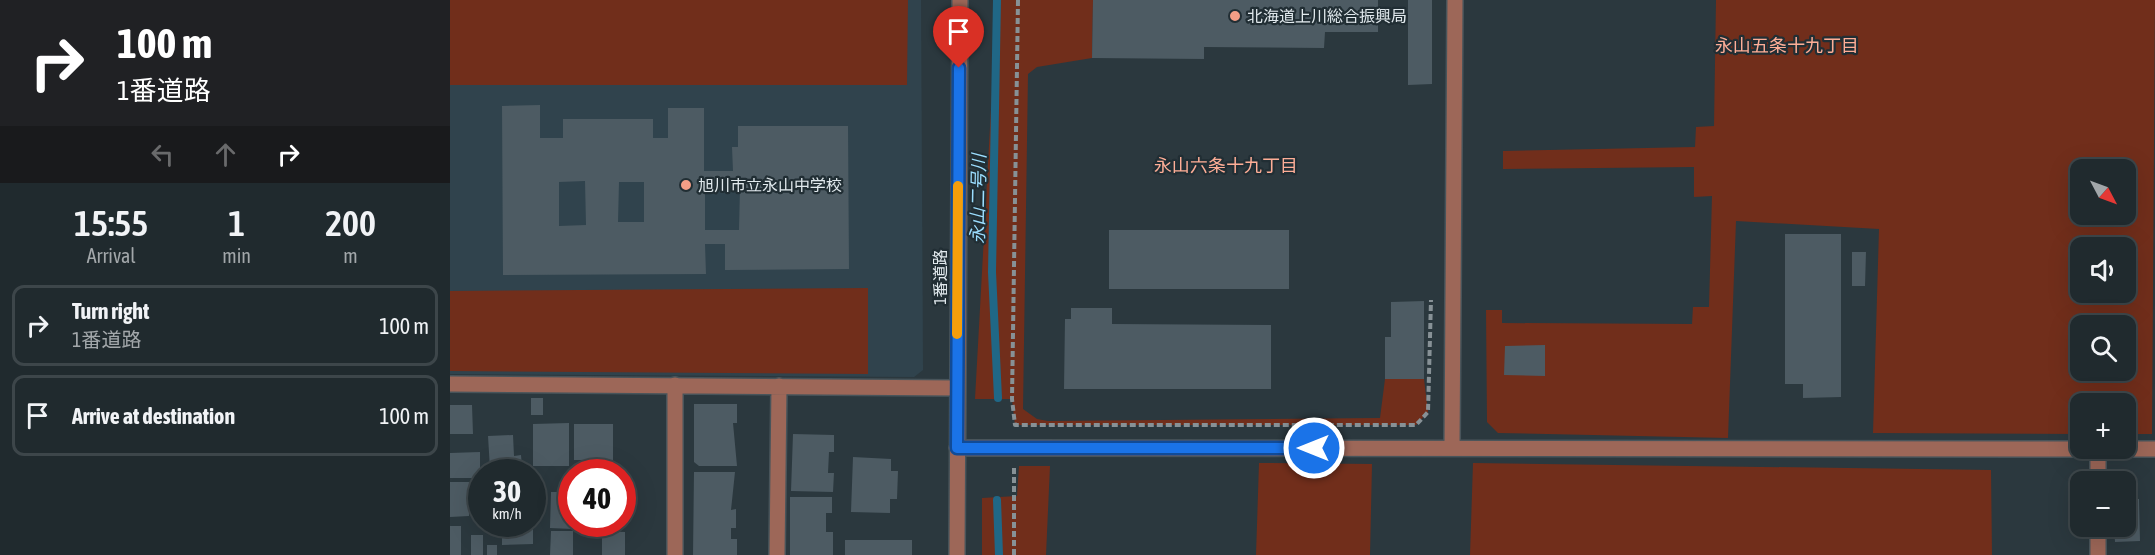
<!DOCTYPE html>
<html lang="en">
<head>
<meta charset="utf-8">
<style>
  body { margin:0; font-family:"Asap Condensed","Noto Sans JP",sans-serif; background:#283236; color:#f1f3f6; height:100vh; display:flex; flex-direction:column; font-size:22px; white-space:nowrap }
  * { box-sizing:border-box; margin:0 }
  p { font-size:20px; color:#a2a7aa }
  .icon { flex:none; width:33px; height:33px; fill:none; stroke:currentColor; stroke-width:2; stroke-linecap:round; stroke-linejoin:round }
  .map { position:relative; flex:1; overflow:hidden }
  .drawer { display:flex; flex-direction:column; background:#202a2e; width:450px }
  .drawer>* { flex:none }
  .hud { background:#202124; color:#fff; overflow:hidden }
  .needle { width:39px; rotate:131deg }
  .fabs { position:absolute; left:1620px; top:159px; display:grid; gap:12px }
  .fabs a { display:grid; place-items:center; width:66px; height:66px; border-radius:12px; background:#202a2e; box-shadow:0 6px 24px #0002,0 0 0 2px #3d464a; font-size:30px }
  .speed { position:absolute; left:18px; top:459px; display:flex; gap:12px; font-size:30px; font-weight:700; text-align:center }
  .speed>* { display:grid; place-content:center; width:78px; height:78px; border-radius:50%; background:#202a2e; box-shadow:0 6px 24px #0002,0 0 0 2px #3d464a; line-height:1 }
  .speed small { font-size:15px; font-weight:400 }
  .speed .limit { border:9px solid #d22; background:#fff; color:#111 }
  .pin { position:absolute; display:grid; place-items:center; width:51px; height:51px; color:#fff; margin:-62px -26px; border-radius:50% 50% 50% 0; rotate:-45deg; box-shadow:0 0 6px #0007 }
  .pin .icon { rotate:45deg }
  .me { position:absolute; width:66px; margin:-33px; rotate:270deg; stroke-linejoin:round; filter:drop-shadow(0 0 4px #0008) }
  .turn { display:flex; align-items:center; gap:21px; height:126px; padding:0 18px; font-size:27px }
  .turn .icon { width:78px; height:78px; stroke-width:2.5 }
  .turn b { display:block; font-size:42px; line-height:51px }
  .lanes { display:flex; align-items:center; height:57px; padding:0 18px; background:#0003; justify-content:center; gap:30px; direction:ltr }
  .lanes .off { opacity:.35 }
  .eta { display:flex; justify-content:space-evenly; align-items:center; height:102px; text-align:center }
  .eta b { font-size:36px; font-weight:600; line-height:42px }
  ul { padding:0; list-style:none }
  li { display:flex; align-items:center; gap:18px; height:81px; margin:0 12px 9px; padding:0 6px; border:3px solid #3d464a; border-radius:12px }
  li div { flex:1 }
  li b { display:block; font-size:22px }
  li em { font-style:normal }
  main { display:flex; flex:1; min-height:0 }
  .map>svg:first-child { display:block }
</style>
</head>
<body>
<main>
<section class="drawer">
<div class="hud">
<div class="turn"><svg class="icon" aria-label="right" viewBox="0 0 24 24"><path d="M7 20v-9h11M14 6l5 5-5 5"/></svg><div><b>100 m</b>1番道路</div></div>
<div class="lanes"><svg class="icon off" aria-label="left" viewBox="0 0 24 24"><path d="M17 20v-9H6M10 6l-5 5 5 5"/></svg><svg class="icon off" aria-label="ahead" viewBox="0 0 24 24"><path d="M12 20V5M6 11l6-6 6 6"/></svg><svg class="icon" aria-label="right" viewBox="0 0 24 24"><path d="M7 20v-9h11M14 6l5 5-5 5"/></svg></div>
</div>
<div class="eta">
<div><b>15:55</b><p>Arrival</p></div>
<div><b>1</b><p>min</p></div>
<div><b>200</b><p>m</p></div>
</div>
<ul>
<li><svg class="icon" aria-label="right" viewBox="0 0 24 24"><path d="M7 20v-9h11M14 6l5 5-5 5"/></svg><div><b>Turn right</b><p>1番道路</p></div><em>100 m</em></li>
<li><svg class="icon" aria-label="arrive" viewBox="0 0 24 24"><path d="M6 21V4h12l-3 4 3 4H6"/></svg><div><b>Arrive at destination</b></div><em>100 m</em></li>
</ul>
</section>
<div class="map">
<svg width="1705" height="555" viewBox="0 0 1705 555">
  <rect width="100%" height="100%" fill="#2b383e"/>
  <!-- built -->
  <path fill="#30434d" d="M0,0H471L473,370L464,377L0,374Z"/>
  <!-- green -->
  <path fill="#712e1b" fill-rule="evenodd" d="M0,0H458L457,85H0Z
    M547,0H643L642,58L587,67L578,74L573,409L587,419L598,421L930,418L935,379H974L978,412L966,425H565L562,399H525Z
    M1266,0H1705L1702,434H1676V404H1630V434L1423,433L1429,229L1286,221L1278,438L1048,433L1037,422L1036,310H1052V323L1242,324L1243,307H1259L1262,196L1244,197V167L1053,169V151L1245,147L1246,127L1264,126ZM1630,170H1676V214H1630ZM1630,248H1676V292H1630ZM1630,326H1676V370H1630Z
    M418,288V374L0,371V291Z
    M809,463L922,464L920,555H806Z
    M1023,463L1541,470L1542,555H1020Z
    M569,466H600L596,555H532V498L567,496Z"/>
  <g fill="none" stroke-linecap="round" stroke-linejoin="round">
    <!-- stream -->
    <path stroke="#206786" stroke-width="8" d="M547,0L542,272L548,398
      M547,500L549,555"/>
  </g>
  <!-- building -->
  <path fill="#4d5b63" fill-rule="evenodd" d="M643,0H928V32H875L874,48L754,47V59L642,58Z
    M958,0H982V84L958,85Z
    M90,105V138H113V119H203V138H218V108H254V171H283L282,147H288V126H398L399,269L275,270V244H255L256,274L53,275L52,106ZM135,181L136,225L109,226V182ZM169,182H194V222H168ZM255,188H290L289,230H255Z
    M659,230H839V289H659Z
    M1335,234H1391V397L1353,398V384H1335Z
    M1402,252H1416L1415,286H1402Z
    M974,301V379H935V337H941V302Z
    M621,308H662V324L821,325V389H614L615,319H621Z
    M1095,345V376L1054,375L1055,346Z
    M81,398H93V415H81Z
    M244,404H287V423H283L287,466H249L244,462Z
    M0,405H22L23,434H0Z
    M119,423V466H83V424Z
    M124,424H163V460H124Z
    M343,434L384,435V452H379L378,473H384L383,492L341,491Z
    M63,435L64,456L71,455L72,467L40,469L38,436Z
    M30,452V478H0V453Z
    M403,457L441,459V471H448L447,499H440V513L401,512Z
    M244,472H285L281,510L286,509V528H281V539H287V555H243Z
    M0,482H19V516L0,517Z
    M101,492H122V529L100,528Z
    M172,492H175L174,518H172Z
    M340,497H382V513H376V532H383V555H340Z
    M1676,499H1689L1690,541L1665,542L1664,526H1676Z
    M52,524H83V544L52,545Z
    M151,524H174V527H151Z
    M0,526H11V555H0Z
    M101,531H123V555H100Z
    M152,531L175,532V555H152Z
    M21,535H33V555H21Z
    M395,540H462V555H395Z
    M37,545H47V555H37Z"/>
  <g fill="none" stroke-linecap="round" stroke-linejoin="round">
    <defs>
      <path id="minor" d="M0,384L507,388
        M225,385V555
        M1002,447L1005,0
        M507,448L1705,449
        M1648,449V482
        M1648,526V555
        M327,555L329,386
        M507,555L510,0"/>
    </defs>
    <!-- minor casing -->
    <use href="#minor" stroke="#48545a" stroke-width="18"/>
    <!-- path -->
    <path stroke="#879196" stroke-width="4" stroke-dasharray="6 3" stroke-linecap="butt" d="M568,0L562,399L565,425H966L978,412L981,300
      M564,555V468"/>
    <!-- minor -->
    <use href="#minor" stroke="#9d6758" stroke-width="15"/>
  </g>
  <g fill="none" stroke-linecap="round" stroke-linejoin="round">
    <defs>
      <path id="route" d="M509,68L507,448H864"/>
    </defs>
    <!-- route casing -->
    <use href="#route" stroke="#114b97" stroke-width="15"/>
    <!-- route -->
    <use href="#route" stroke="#1a73e8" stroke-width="10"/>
    <!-- slow -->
    <path stroke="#f59e0b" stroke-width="10" d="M507,334L508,186"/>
  </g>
  <!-- markers -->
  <g fill="#f49e86" stroke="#212e34" stroke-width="2">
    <circle cx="785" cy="16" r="6"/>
    <circle cx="236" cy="185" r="6"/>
  </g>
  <g text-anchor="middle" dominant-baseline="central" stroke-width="4.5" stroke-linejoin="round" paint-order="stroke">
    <!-- poi labels -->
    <g font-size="16" fill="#e1e9ed" stroke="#212e34" text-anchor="start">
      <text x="797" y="16">北海道上川総合振興局</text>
      <text x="248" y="185">旭川市立永山中学校</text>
    </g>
    <!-- street labels -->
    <g font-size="16" fill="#e1e9ed" stroke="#212e34">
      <text transform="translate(490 277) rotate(-90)">1番道路</text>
    </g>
    <!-- neighbourhood labels -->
    <g font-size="18" fill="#feae97" stroke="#212e34">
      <text x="1337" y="45">永山五条十九丁目</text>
      <text x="776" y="165">永山六条十九丁目</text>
    </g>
    <!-- water labels -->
    <g font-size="18" font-style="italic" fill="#9cdeff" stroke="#212e34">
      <text transform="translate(528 199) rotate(-89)">永山二号川</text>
    </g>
  </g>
</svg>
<div class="fabs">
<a><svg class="needle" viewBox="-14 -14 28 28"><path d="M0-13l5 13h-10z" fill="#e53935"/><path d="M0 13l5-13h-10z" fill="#a2a7aa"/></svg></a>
<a><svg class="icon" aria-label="sound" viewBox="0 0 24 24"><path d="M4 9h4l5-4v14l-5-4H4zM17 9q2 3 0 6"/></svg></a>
<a><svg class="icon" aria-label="search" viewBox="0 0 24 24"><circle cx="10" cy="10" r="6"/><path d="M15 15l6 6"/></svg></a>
<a>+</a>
<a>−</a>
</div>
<div class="speed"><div>30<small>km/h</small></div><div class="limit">40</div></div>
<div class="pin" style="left:509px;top:68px;background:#d93025"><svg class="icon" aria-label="arrive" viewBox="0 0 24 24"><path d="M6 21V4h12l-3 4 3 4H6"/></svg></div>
<svg class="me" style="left:864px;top:448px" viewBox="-20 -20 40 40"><circle r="17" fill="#1a73e8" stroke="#fff" stroke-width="3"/><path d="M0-11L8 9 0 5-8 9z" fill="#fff"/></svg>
</div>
</main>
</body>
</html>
